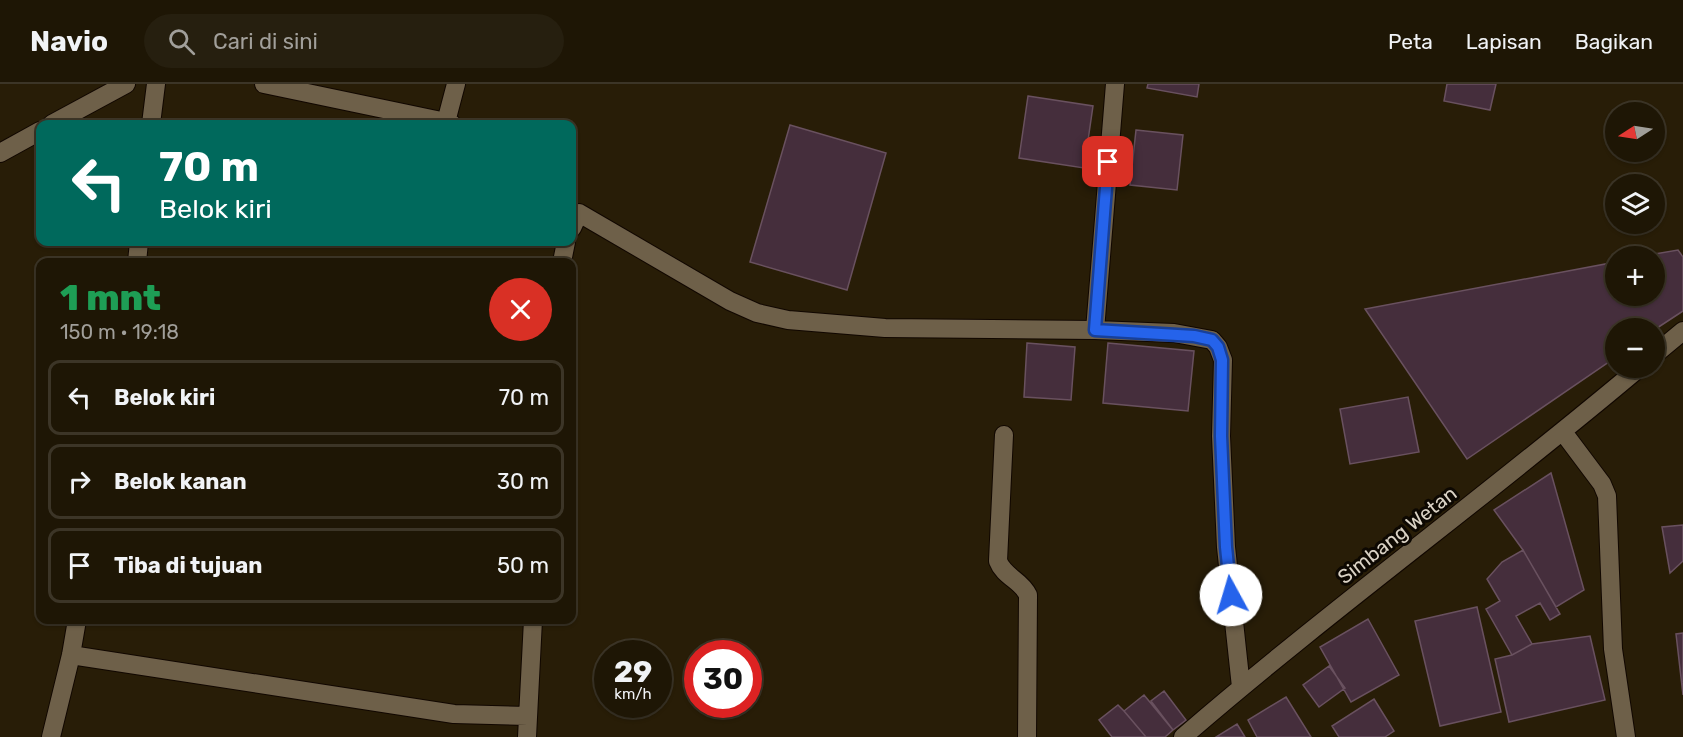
<!DOCTYPE html>
<html lang="id">
<head>
<meta charset="utf-8">
<style>
  body { margin:0; font-family:Rubik,sans-serif; background:#261f0f; color:#f1f3f6; height:100vh; display:flex; flex-direction:column; font-size:22px; white-space:nowrap }
  * { box-sizing:border-box; margin:0 }
  p { font-size:20px; color:#a19f9a }
  .icon { flex:none; width:33px; height:33px; fill:none; stroke:currentColor; stroke-width:2; stroke-linecap:round; stroke-linejoin:round }
  .map { position:relative; flex:1; overflow:hidden }
  .drawer { position:absolute; left:36px; top:174px; width:540px; height:366px; display:flex; flex-direction:column; background:#1e1605; border-radius:12px; box-shadow:0 2px 4px #0004,0 0 0 2px #3c3527 }
  .drawer>* { flex:none }
  .top-card { position:absolute; left:36px; top:36px; width:540px; height:126px; border-radius:12px; box-shadow:0 2px 4px #0004,0 0 0 2px #3c3527; background:#00695c; color:#fff; overflow:hidden }
  .needle { width:39px; rotate:258deg }
  .fabs { position:absolute; left:1605px; top:18px; display:grid; gap:12px }
  .fabs a { display:grid; place-items:center; width:60px; height:60px; border-radius:50%; background:#1e1605; box-shadow:0 2px 4px #0004,0 0 0 2px #3c3527; font-size:30px }
  .speed { position:absolute; left:594px; top:556px; display:flex; gap:12px; font-size:30px; font-weight:700; text-align:center }
  .speed>* { display:grid; place-content:center; width:78px; height:78px; border-radius:50%; background:#1e1605; box-shadow:0 2px 4px #0004,0 0 0 2px #3c3527; line-height:1 }
  .speed small { font-size:15px; font-weight:400 }
  .speed .limit { border:9px solid #d22; background:#fff; color:#111 }
  .pin { position:absolute; display:grid; place-items:center; width:51px; height:51px; color:#fff; margin:-26px; border-radius:12px; box-shadow:0 3px 9px #0006 }
  .me { position:absolute; width:66px; margin:-33px; rotate:354deg; stroke-linejoin:round; filter:drop-shadow(0 0 4px #0008) }
  .turn { display:flex; align-items:center; gap:21px; height:126px; padding:0 24px; font-size:27px }
  .turn .icon { width:78px; height:78px; stroke-width:2.5 }
  .turn b { display:block; font-size:42px; line-height:51px }
  .round { display:grid; place-items:center; flex:none; width:63px; height:63px; border-radius:32px; background:#261f0f }
  .headline { display:flex; align-items:center; justify-content:space-between; height:102px; padding:0 24px }
  h1 { font-size:36px; font-weight:800; line-height:45px; color:#1e9e55 }
  ul { padding:0; list-style:none }
  li { display:flex; align-items:center; gap:18px; height:75px; margin:0 12px 9px; padding:0 12px; border:3px solid #3c3527; border-radius:12px }
  li div { flex:1 }
  li b { display:block; font-size:22px }
  li em { font-style:normal }
  header { display:flex; align-items:center; gap:36px; box-sizing:border-box; height:84px; padding:0 30px; background:#1e1605; border-bottom:2px solid #3c3527 }
  header strong { font-size:28px }
  nav { display:flex; gap:33px; margin-inline-start:auto; font-size:21px }
  .search { width:420px; height:54px; background:#261f0f; display:flex; align-items:center; gap:15px; box-sizing:border-box; padding:0 21px; border-radius:33px; color:#a19f9a; font-size:22px }
  .map>svg:first-child { display:block }
</style>
</head>
<body>
<header>
<strong>Navio</strong>
<div class="search"><svg class="icon" aria-label="search" viewBox="0 0 24 24"><circle cx="10" cy="10" r="6"/><path d="M15 15l6 6"/></svg>Cari di sini</div>
<nav><a>Peta</a><a>Lapisan</a><a>Bagikan</a></nav>
</header>
<div class="map">
<svg width="1683" height="653" viewBox="0 0 1683 653">
  <rect width="100%" height="100%" fill="#281d07"/>
  <!-- building -->
  <path fill="#452e3c" stroke="#69515f" stroke-width="1.5" d="M1148,0H1199L1197,13L1147,4Z
    M1447,0H1496L1490,26L1444,17Z
    M1028,12L1093,22L1084,84L1019,74Z
    M790,41L886,69L847,206L750,178Z
    M1136,46L1183,51L1177,106L1130,101Z
    M1678,166L1683,173V227L1654,246V244H1616V273L1467,375L1365,225L1616,178V212H1654V172H1643Z
    M1027,259L1075,263L1071,316L1024,313Z
    M1108,259L1194,267L1188,327L1103,319Z
    M1408,313L1419,368L1350,380L1340,325Z
    M1551,389L1584,506L1556,523L1523,466L1494,426Z
    M1683,441V477L1670,489L1662,443Z
    M1523,466L1560,530L1550,536L1540,519L1516,532L1532,560L1512,571L1486,525L1500,517L1487,495L1502,478Z
    M1477,523L1501,628L1440,642L1415,537Z
    M1368,535L1399,591L1351,618L1320,563Z
    M1683,549V611L1676,550Z
    M1590,552L1605,616L1509,638L1495,575L1512,571L1532,560Z
    M1329,582L1345,604L1319,623L1303,601Z
    M1164,607L1186,636L1173,646L1151,617Z
    M1144,611L1173,646L1165,653H1146L1124,627Z
    M1286,613L1311,653H1257L1248,636Z
    M1374,615L1394,647L1385,653H1339L1332,642Z
    M1118,621L1124,627L1146,653H1112L1099,636Z
    M1237,640L1245,653H1216Z"/>
  <g fill="none" stroke-linecap="round" stroke-linejoin="round">
    <defs>
      <path id="minor" d="M264,0L446,38
        M52,40L126,0
        M151,40L156,0
        M452,40L446,38L456,0
        M0,69L40,47
        M572,144L579,129L730,217L757,229L788,236L885,244L1095,246L1174,249L1212,256L1218,263L1223,276L1221,352L1226,463L1241,603
        M137,178L139,158
        M562,178L566,158
        M1095,246L1115,0
        M1654,271L1683,247
        M1563,348L1602,400L1607,412L1613,565L1626,653
        M1004,351L998,477C1004,493 1021,496 1028,511L1027,653
        M71,571L454,630L528,632
        M51,653L71,571L77,536
        M527,653L533,536
        M1183,653C1331,525 1490,410 1639,284"/>
    </defs>
    <!-- minor casing -->
    <use href="#minor" stroke="#110700" stroke-width="20"/>
    <!-- minor -->
    <use href="#minor" stroke="#6e6049" stroke-width="18"/>
  </g>
  <g fill="none" stroke-linecap="round" stroke-linejoin="round">
    <defs>
      <path id="route" d="M1108,78L1095,246L1194,252L1212,256L1218,263L1222,276L1221,352L1226,463L1231,511"/>
    </defs>
    <!-- route casing -->
    <use href="#route" stroke="#184099" stroke-width="15"/>
    <!-- route -->
    <use href="#route" stroke="#2563eb" stroke-width="10"/>
  </g>
  <g text-anchor="middle" dominant-baseline="central" stroke-width="6" stroke-linejoin="round" paint-order="stroke">
    <!-- street labels -->
    <g font-size="20" fill="#dad2c5" stroke="#0d0802">
      <text transform="translate(1397 451) rotate(-38)">Simbang Wetan</text>
    </g>
  </g>
</svg>
<div class="fabs">
<a><svg class="needle" viewBox="-14 -14 28 28"><path d="M0-13l5 13h-10z" fill="#e53935"/><path d="M0 13l5-13h-10z" fill="#a19f9a"/></svg></a>
<a><svg class="icon" aria-label="layers" viewBox="0 0 24 24"><path d="M12 4l9 5-9 5-9-5zM3 14l9 5 9-5"/></svg></a>
<a>+</a>
<a>−</a>
</div>
<div class="speed"><div>29<small>km/h</small></div><div class="limit">30</div></div>
<div class="pin" style="left:1108px;top:78px;background:#d93025"><svg class="icon" aria-label="arrive" viewBox="0 0 24 24"><path d="M6 21V4h12l-3 4 3 4H6"/></svg></div>
<svg class="me" style="left:1231px;top:511px" viewBox="-20 -20 40 40"><circle r="19" fill="#fff"/><path d="M0-13L10 11 0 6-10 11z" fill="#2563eb"/></svg>
<div class="top-card">
<div class="turn"><svg class="icon" aria-label="left" viewBox="0 0 24 24"><path d="M17 20v-9H6M10 6l-5 5 5 5"/></svg><div><b>70 m</b>Belok kiri</div></div>
</div>
<section class="drawer">
<div class="headline"><div><h1>1 mnt</h1><p>150 m · 19:18</p></div><a class="round" style="background:#d93025;color:#fff"><svg class="icon" aria-label="close" viewBox="0 0 24 24"><path d="M6 6l12 12M18 6L6 18"/></svg></a></div>
<ul>
<li><svg class="icon" aria-label="left" viewBox="0 0 24 24"><path d="M17 20v-9H6M10 6l-5 5 5 5"/></svg><div><b>Belok kiri</b></div><em>70 m</em></li>
<li><svg class="icon" aria-label="right" viewBox="0 0 24 24"><path d="M7 20v-9h11M14 6l5 5-5 5"/></svg><div><b>Belok kanan</b></div><em>30 m</em></li>
<li><svg class="icon" aria-label="arrive" viewBox="0 0 24 24"><path d="M6 21V4h12l-3 4 3 4H6"/></svg><div><b>Tiba di tujuan</b></div><em>50 m</em></li>
</ul>
</section>
</div>
</body>
</html>
